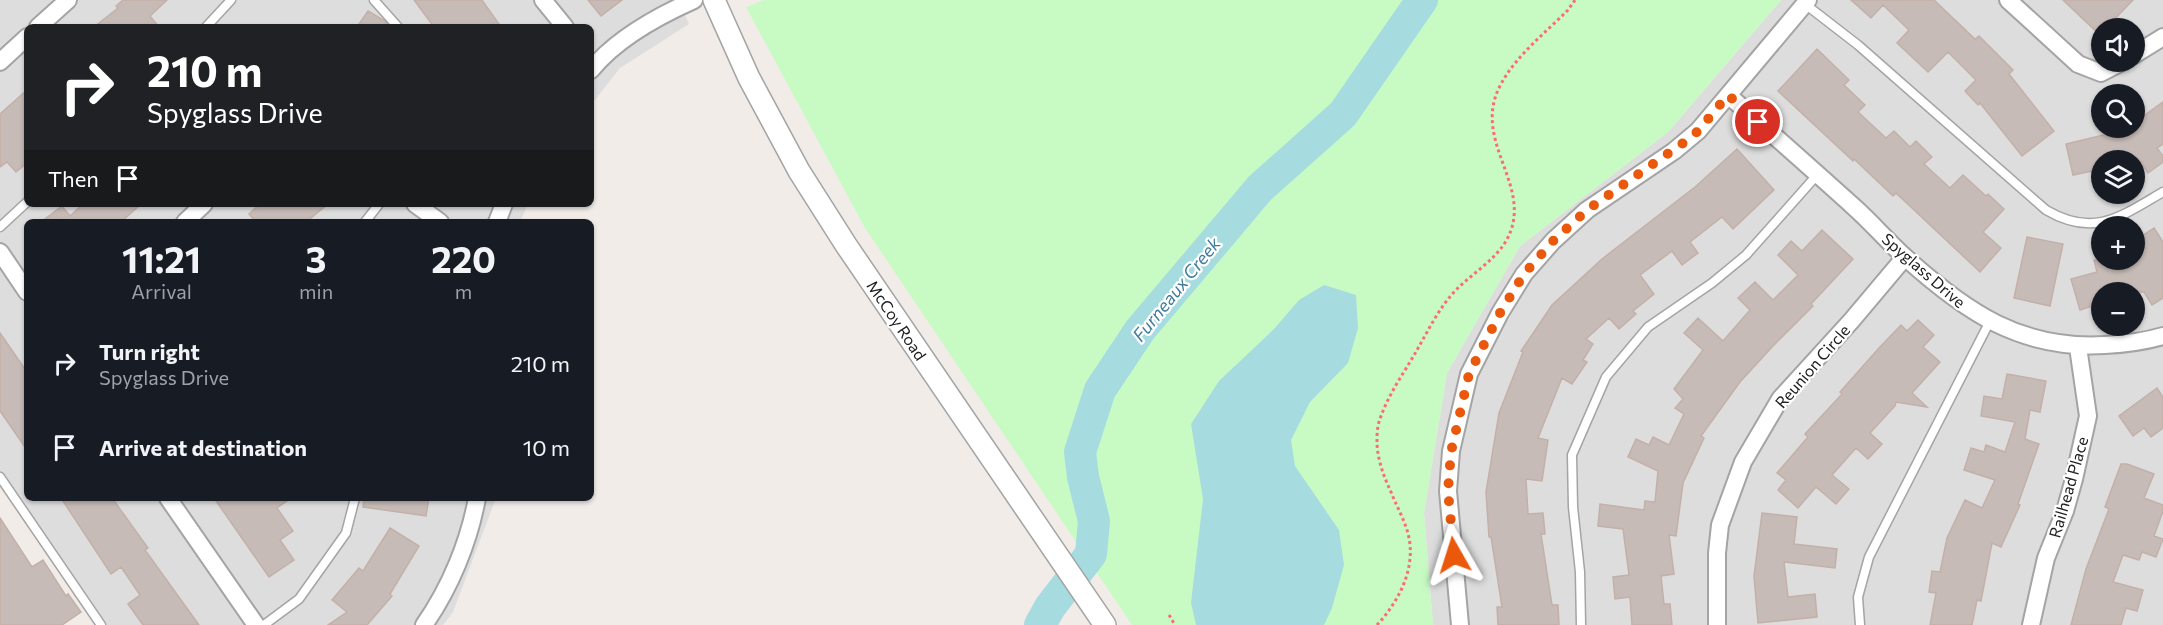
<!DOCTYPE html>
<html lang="en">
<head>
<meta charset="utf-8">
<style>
  body { margin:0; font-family:Commissioner,sans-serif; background:#242831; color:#f1f3f6; height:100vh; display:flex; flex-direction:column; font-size:22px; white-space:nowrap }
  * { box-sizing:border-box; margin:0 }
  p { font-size:20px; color:#9ea1a6 }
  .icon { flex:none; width:33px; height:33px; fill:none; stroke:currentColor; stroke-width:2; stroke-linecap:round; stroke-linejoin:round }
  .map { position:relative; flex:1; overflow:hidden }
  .panel { position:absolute; left:24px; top:219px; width:570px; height:282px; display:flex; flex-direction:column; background:#171b24; border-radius:9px; box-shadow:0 2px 4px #0004 }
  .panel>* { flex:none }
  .top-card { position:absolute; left:24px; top:24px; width:570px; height:183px; border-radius:9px; box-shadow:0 2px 4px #0004; background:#202124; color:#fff; overflow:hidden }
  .controls { position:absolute; left:2091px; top:18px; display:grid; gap:12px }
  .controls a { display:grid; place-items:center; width:54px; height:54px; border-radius:50%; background:#171b24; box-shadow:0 2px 4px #0004; font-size:30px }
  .pin { position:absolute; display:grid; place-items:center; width:51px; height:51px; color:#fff; margin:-26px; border:3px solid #fff; border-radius:50%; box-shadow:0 2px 6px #0007 }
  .me { position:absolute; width:66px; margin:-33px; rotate:354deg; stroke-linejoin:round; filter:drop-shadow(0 0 4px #0008) }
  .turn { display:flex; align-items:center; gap:21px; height:126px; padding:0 24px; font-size:27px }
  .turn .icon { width:78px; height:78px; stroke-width:2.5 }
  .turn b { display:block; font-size:42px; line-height:51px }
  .then { display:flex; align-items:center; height:57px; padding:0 24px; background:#0003; gap:12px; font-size:22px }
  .eta { display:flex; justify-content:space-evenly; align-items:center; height:102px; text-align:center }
  .eta b { font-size:36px; font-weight:700; line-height:42px }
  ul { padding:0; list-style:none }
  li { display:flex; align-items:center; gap:18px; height:84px; padding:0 24px }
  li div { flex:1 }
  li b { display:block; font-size:22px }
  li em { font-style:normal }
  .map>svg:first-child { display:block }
</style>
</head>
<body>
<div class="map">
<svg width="2163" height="625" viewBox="0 0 2163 625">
  <rect width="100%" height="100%" fill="#f1ece7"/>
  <!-- residential -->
  <path fill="#deddde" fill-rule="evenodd" d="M0,0H678L689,24L620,68L591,105V27H27V204H528L520,222H27V498H496L453,612L443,625H96L0,485Z
    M1781,0H2163V625H1433L1424,513L1447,373L1520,246L1668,132ZM2102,28H2134V62H2102ZM2102,94H2134V128H2102ZM2102,160H2134V194H2102ZM2102,226H2134V260H2102ZM2102,292H2134V326H2102Z"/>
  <!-- park -->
  <path fill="#c8fbc4" d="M764,0H1781L1668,132L1520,246L1447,373L1424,513L1433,625H1132L865,228L746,7Z"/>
  <!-- water -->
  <path fill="#a6dce0" d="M1324,285L1356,295L1358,328L1348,363L1310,402L1291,440L1295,466L1339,530L1344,565L1332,608L1324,625H1196L1191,603L1203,499L1191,424L1219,381L1274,329L1299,300Z"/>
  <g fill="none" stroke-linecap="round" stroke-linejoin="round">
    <!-- river -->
    <path stroke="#a6dce0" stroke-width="32" d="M1040,625L1050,607L1091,554L1094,521L1083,477L1080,452L1100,390L1140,330L1260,188L1343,114L1422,0"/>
  </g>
  <!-- building -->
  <path fill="#c6bbb6" stroke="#c3b0a8" stroke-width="1.5" d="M123,0H167L150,16L159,27H94L118,8L116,6Z
    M414,0H482L501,27H434Z
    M588,0H622L601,16Z
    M1851,0H1934L1975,39L1979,36L2013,70L2009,74L2054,131L2022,156L1980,103L1978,105L1965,91L1976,80L1948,52L1928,72L1897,43L1909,30L1883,5L1871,18Z
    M2063,0H2133L2106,28H2102L2100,35Z
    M368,11L385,21L389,27H357Z
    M1817,49L1849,80L1844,85L1865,105L1858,112L1886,138L1894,131L1910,147L1916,141L1932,157L1924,164L1950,188L1963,175L1986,196L1988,194L2004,209L1983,232L2001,248L1980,272L1896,193L1893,196L1854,159L1853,161L1778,91Z
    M27,90V163L16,172L7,162L0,167V114Z
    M2163,102V144L2157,148L2163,156V162L2148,173L2139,160H2102V169L2073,175L2066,144L2124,130L2128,128H2134V123Z
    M1737,149L1774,190L1733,229L1722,217L1690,242L1698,253L1682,265L1672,251L1640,275L1654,294L1633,311L1636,314L1619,329L1609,318L1586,339L1593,344L1583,360L1587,362L1572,384L1562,378L1538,438L1548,440L1542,481L1526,479L1528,514L1543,513L1545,534H1541L1552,605H1558L1559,625H1498L1497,607H1502L1491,537H1489L1486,492L1499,413L1523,352L1521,351L1552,305L1602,259L1695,187Z
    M83,204H141L121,222H41L62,206L70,216Z
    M260,204H328L306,222H256L249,214Z
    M2154,228L2163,242V298L2152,305L2144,292H2102V303L2080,310L2071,279L2097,272L2094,260H2134V241Z
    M1822,230L1853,259L1811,304L1813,306L1773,346L1740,382L1701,436L1704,438L1683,483L1676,536L1669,535L1674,574L1661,576L1664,604H1670L1672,625H1632L1630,597L1615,599L1613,577L1629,575L1623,529L1598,526L1600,504L1644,510L1645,501L1655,502L1658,471L1628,457L1636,439L1649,445L1653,437L1669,445L1684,414L1675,408L1683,399L1674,389L1703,350L1684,333L1698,318L1723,341L1750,310L1738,298L1755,282L1773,300L1798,275L1778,255L1791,241L1802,251Z
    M2027,237L2063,244L2050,306L2014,298Z
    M1918,320L1934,335L1923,347L1940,362L1912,393L1927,407L1896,402L1895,406L1870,433L1882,444L1868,459L1856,448L1832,475L1849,489L1836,504L1816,487L1798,508L1778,490L1786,480L1777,473L1808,437L1805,434L1842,394L1840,392L1879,348L1901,325L1907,331Z
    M0,333L27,372V450L0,411Z
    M2007,374L2046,381L2040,412L2030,410L2025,439L2039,444L2018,504L2020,505L2001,547L1992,543L1981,601L1977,600L1972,625H1930L1936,593L1929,592L1932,571L1940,572L1947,538L1965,500L1982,508L1995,480L1964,470L1971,448L1984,452L1986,445L2005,452L2015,422L1981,416L1984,396L2002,399Z
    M2157,388L2163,397V428L2151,437L2144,428L2133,436L2119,416Z
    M2121,464H2127L2154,474L2144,498L2163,505V511L2154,536L2163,539L2156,557L2142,552L2139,560L2123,555L2113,582L2143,590L2137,611L2126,608L2121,625H2071L2086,569L2109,509L2105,507Z
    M61,498H112L148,548L145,550L199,625H143L128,604L140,595L121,567L111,574Z
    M214,498H291L277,508L293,531L280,540L294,560L269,577Z
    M364,498H429L426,516L363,507Z
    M1762,513L1797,517L1794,544L1837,549L1835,568L1784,562L1788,597L1815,594L1817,617L1758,623L1754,576Z
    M0,518L32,567L43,560L66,596L68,594L81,612L62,625H0Z
    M390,528L419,546L390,594L392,596L367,625H328L347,612L332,600L359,568L363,571Z"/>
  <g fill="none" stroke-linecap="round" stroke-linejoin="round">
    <defs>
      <path id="service" d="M374,0L398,27
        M1805,4L1858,45L2046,210C2094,238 2120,217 2163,192
        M206,27L231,0
        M365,222L379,204
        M0,227L27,202
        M0,477L101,625
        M264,625L299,599L346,533L355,498
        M1581,625L1580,572L1573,507L1572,455L1606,377L1648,327L1712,283L1746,255L1817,175
        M1860,625L1858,597L1869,557L1990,321"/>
      <path id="minor" d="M543,0L565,27
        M2008,0L2078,64L2101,73L2122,62
        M38,27L68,0
        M2134,55L2163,37
        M0,62L27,37
        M591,70C616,39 658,16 694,0
        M1728,95C1770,132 1812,169 1854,207C1872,223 1888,242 1906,258C1966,312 2021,350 2105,345C2125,344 2143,342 2163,336
        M415,204L440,222
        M185,222L204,204
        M497,222L504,204
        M0,252L27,292
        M168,498L256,625
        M424,625C450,588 469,542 477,498
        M1460,625L1448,491L1451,451L1469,374L1500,313L1524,274L1553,241L1587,210L1674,151L1698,131L1808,0
        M1717,625V553L1720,525L1743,462L1780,399L1852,320L1905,257
        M2031,625L2046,558L2065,511L2074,479L2088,416L2078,347"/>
      <path id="tertiary" d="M714,0L749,78L799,171L846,245L1105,625"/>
    </defs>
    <!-- service casing -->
    <use href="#service" stroke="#a4a4a4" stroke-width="11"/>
    <!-- minor casing -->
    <use href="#minor" stroke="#a4a4a4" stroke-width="20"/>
    <!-- tertiary casing -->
    <use href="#tertiary" stroke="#a4a4a4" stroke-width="24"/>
    <!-- path -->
    <path stroke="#fe6b72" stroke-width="3" stroke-dasharray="3 3" stroke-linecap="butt" d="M1169,615L1175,625
      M1377,625C1400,600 1418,565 1407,530C1403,517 1396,505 1391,492C1384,477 1378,461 1377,444C1377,437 1377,428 1379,422C1387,396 1404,373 1417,350C1429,329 1440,306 1457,289C1473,273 1494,261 1506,241C1537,187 1469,142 1501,84C1516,56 1545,33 1568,10L1575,0"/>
    <!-- service -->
    <use href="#service" stroke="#fff" stroke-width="8"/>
    <!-- minor -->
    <use href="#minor" stroke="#fff" stroke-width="16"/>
    <!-- tertiary -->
    <use href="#tertiary" stroke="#fff" stroke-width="21"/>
  </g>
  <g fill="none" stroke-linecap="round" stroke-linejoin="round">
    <!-- route -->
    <path stroke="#ea580c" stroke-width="10" stroke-dasharray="0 18" d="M1454,555L1448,491L1451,452L1469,374L1500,313L1524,274L1553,241L1587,210L1686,141L1698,131L1728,95L1758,122"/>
  </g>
  <g text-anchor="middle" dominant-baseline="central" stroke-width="4.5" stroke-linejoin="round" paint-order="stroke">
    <!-- street labels -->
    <g font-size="16" fill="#202020" stroke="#fff">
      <text transform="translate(1924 270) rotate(41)">Spyglass Drive</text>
      <text transform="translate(897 320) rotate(56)">McCoy Road</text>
      <text transform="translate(1812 366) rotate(-49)">Reunion Circle</text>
      <text transform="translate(2068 487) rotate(-74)">Railhead Place</text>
    </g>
    <!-- water labels -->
    <g font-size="18" font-style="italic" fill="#417c9c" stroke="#fff">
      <text transform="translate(1176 289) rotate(-51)">Furneaux Creek</text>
    </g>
  </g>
</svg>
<div class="controls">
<a><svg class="icon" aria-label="sound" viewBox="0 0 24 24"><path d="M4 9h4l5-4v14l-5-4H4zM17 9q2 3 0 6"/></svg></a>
<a><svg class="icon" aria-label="search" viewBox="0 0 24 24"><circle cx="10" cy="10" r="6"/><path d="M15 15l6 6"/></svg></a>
<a><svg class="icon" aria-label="layers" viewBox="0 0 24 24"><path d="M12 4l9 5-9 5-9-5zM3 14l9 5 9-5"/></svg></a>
<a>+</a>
<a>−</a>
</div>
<div class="pin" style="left:1758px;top:122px;background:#d93025"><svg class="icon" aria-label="arrive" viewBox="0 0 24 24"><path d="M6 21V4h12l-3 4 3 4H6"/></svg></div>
<svg class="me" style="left:1454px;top:555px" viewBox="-20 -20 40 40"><path d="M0-17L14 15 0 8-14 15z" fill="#ea580c" stroke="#fff" stroke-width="4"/></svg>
<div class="top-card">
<div class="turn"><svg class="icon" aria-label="right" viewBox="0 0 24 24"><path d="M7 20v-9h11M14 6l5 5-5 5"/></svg><div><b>210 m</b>Spyglass Drive</div></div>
<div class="then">Then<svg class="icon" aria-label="arrive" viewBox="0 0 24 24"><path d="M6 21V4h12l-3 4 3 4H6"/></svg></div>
</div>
<section class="panel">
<div class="eta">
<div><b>11:21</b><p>Arrival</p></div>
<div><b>3</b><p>min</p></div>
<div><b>220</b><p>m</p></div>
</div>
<ul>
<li><svg class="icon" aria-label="right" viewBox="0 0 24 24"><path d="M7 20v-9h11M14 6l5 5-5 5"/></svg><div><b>Turn right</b><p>Spyglass Drive</p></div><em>210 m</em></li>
<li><svg class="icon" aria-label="arrive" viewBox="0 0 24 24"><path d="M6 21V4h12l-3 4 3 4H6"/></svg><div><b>Arrive at destination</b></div><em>10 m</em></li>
</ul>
</section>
</div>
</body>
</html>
